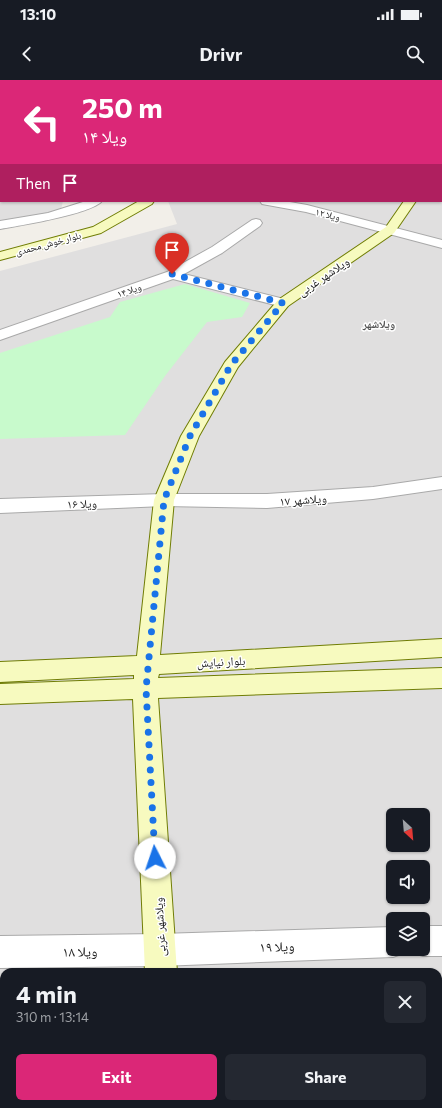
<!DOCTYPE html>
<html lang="en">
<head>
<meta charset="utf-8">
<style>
  body { margin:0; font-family:Commissioner,"Noto Naskh Arabic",sans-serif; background:#242831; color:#f1f3f6; height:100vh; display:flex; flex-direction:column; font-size:15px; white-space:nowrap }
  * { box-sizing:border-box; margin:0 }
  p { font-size:13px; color:#9ea1a6 }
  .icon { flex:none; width:22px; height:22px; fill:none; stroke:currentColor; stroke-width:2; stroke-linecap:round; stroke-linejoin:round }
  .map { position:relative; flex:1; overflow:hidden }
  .drawer { position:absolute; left:0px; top:888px; width:442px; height:140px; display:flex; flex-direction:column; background:#171b24; border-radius:12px 12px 0 0; box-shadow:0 1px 3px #0004 }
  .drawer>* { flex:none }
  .top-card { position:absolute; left:0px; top:0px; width:442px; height:122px; box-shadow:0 1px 3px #0004; background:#db2777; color:#fff; overflow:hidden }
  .needle { width:26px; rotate:154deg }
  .tools { position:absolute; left:386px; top:728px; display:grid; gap:8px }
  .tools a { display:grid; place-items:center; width:44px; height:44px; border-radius:6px; background:#171b24; box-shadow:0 1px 3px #0004; font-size:20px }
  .pin { position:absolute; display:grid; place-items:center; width:34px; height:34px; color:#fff; margin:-41px -17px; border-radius:50% 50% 50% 0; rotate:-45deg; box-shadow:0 0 4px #0007 }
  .pin .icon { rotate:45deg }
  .me { position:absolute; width:44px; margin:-22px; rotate:356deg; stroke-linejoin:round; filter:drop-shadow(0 0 3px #0008) }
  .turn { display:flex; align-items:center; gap:14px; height:84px; padding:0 16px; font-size:18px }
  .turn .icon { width:52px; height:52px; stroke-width:2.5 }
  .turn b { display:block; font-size:28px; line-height:34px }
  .then { display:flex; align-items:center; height:38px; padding:0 16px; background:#0003; gap:8px; font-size:15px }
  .round { display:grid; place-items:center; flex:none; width:42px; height:42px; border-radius:6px; background:#242831 }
  .head { display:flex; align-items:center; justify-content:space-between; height:68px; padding:0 16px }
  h1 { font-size:24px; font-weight:700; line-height:30px }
  .primary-button { display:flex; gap:8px; margin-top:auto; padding:8px 16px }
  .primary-button a { flex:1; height:46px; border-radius:6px; background:#db2777; color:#fff; font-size:16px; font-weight:700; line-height:46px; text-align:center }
  .primary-button a+a { background:#242831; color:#f1f3f6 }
  .status { display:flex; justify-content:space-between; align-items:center; height:28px; padding:0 20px; background:#171b24; direction:ltr }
  .status svg { height:11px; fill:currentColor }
  header { display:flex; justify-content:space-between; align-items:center; height:52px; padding:0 16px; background:#171b24; font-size:18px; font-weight:700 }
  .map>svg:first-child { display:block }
</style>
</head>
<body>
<div class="status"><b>13:10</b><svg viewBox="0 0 49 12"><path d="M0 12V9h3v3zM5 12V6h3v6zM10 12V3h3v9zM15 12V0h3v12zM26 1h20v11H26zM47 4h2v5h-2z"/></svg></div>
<header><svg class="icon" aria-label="back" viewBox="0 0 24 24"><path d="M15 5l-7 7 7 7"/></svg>Drivr<svg class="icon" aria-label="search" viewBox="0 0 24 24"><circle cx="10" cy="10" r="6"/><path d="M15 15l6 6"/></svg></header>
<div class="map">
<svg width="442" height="1028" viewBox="0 0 442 1028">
  <rect width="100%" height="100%" fill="#f2efe9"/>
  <!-- residential -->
  <path fill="#e0dfdf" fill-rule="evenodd" d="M0,0H65L1,1V121H63L60,134L0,142Z
    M133,0H442V1028H0V191L177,144L168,121H441V1ZM393,735H423V765H393ZM393,787H423V817H393ZM393,839H423V869H393ZM4,892H438V1024H4Z"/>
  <!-- park -->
  <path fill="#c8facc" d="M185,204L250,223L242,237L207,242L165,296L125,355L0,359V273L110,237L120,222Z"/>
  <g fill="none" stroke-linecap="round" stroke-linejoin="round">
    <defs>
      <path id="street" d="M193,0H202V1H193Z
        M0,3H1V9H0Z
        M441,19H442V25H441Z
        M0,30H1V36H0Z
        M441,49H442V55H441Z
        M0,61H1V67H0Z
        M0,98H1V104H0Z
        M86,121H102C92,134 18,146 0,149V141L48,133Z
        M260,121H284L307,125L442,160V168L306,132L262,124Z
        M256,139L260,140L262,143L260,146L222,173L184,194L288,220L290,223L288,226L283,227L173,199L0,260V250L167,192L212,167L252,140Z
        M442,397V409L373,419L267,428L164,426L0,433V419L164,414H267L373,407Z
        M423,846H442V876H423L412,872L411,869H423Z
        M393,847V869H406L404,873L393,877L160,886L0,888V856L160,854Z"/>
      <path id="secondary" d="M88,0H96V1H88Z
        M104,0H112V1H104Z
        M289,0H298V1H289Z
        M139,121H154L152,124L101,153L0,180V172L93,147Z
        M404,121H416L394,153L288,226L238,287L199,356L174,420L160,575L442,559V577L159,594L158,598L442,588V608L158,618L177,892H145L133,619L0,624V604L134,599V595L0,602V582L137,576L154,420L181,356L225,282L278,220L386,147Z
        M150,1024H186V1028H150Z"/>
    </defs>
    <!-- street casing -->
    <use href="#street" stroke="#a9a9a9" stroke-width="2"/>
    <!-- secondary casing -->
    <use href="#secondary" stroke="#707d05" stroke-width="2"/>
    <!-- street -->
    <use href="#street" fill="#fff" fill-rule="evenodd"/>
    <!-- secondary -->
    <use href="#secondary" fill="#f7fabf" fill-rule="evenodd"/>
  </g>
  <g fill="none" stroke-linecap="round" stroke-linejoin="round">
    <!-- route -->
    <path stroke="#1a73e8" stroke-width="7" stroke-dasharray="0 12.6" d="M155,778L146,609L164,420L190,356L231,285L283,223L172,194"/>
  </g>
  <g text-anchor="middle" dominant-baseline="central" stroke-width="3" stroke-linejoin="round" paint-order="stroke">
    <!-- far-street labels -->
    <g font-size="10" fill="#222" stroke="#fff">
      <text transform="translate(328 134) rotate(14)">ویلا ۱۲</text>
      <text transform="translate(48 163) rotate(-15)">بلوار خوش محمدی</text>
      <text transform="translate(129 210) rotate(-19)">۱۴ ویلا</text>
    </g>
    <!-- far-neighbourhood labels -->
    <g font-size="11" font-weight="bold" fill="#555" stroke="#fff">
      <text x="379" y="243">ویلاشهر</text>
    </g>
    <!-- street labels -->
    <g font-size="12" fill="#222" stroke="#fff">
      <text transform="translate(323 196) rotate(-34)">ویلاشهر غربی</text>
      <text transform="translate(303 419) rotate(-4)">ویلاشهر ۱۷</text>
      <text transform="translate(82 423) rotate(-2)">۱۶ ویلا</text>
      <text transform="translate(221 581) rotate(-3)">بلوار نیایش</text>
      <text transform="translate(159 847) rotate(-93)">ویلاشهر غربی</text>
    </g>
    <!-- near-street labels -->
    <g font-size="14" fill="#222" stroke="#fff">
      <text transform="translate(277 866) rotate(-2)">۱۹ ویلا</text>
      <text transform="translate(80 871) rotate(-1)">ویلا ۱۸</text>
    </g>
  </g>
</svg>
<div class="tools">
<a><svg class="needle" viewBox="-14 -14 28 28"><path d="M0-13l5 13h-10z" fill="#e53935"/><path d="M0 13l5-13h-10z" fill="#9ea1a6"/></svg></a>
<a><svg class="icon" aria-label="sound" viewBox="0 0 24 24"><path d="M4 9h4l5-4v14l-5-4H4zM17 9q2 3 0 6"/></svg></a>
<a><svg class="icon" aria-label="layers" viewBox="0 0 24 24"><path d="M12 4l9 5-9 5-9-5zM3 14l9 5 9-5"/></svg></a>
</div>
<div class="pin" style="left:172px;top:194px;background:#d93025"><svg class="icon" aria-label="arrive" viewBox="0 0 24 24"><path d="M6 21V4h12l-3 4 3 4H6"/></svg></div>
<svg class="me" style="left:155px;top:778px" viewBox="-20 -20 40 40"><circle r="19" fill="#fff"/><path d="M0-13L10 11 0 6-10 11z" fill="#1a73e8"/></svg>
<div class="top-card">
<div class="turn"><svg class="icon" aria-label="left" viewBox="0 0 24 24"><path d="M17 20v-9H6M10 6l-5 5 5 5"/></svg><div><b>250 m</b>۱۴ ویلا</div></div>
<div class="then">Then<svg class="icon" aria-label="arrive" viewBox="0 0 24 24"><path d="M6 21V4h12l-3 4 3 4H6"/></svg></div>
</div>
<section class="drawer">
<div class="head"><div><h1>4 min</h1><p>310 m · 13:14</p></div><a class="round"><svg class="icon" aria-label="close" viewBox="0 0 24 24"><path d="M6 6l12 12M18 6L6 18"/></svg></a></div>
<div class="primary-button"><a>Exit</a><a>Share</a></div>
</section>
</div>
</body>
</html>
